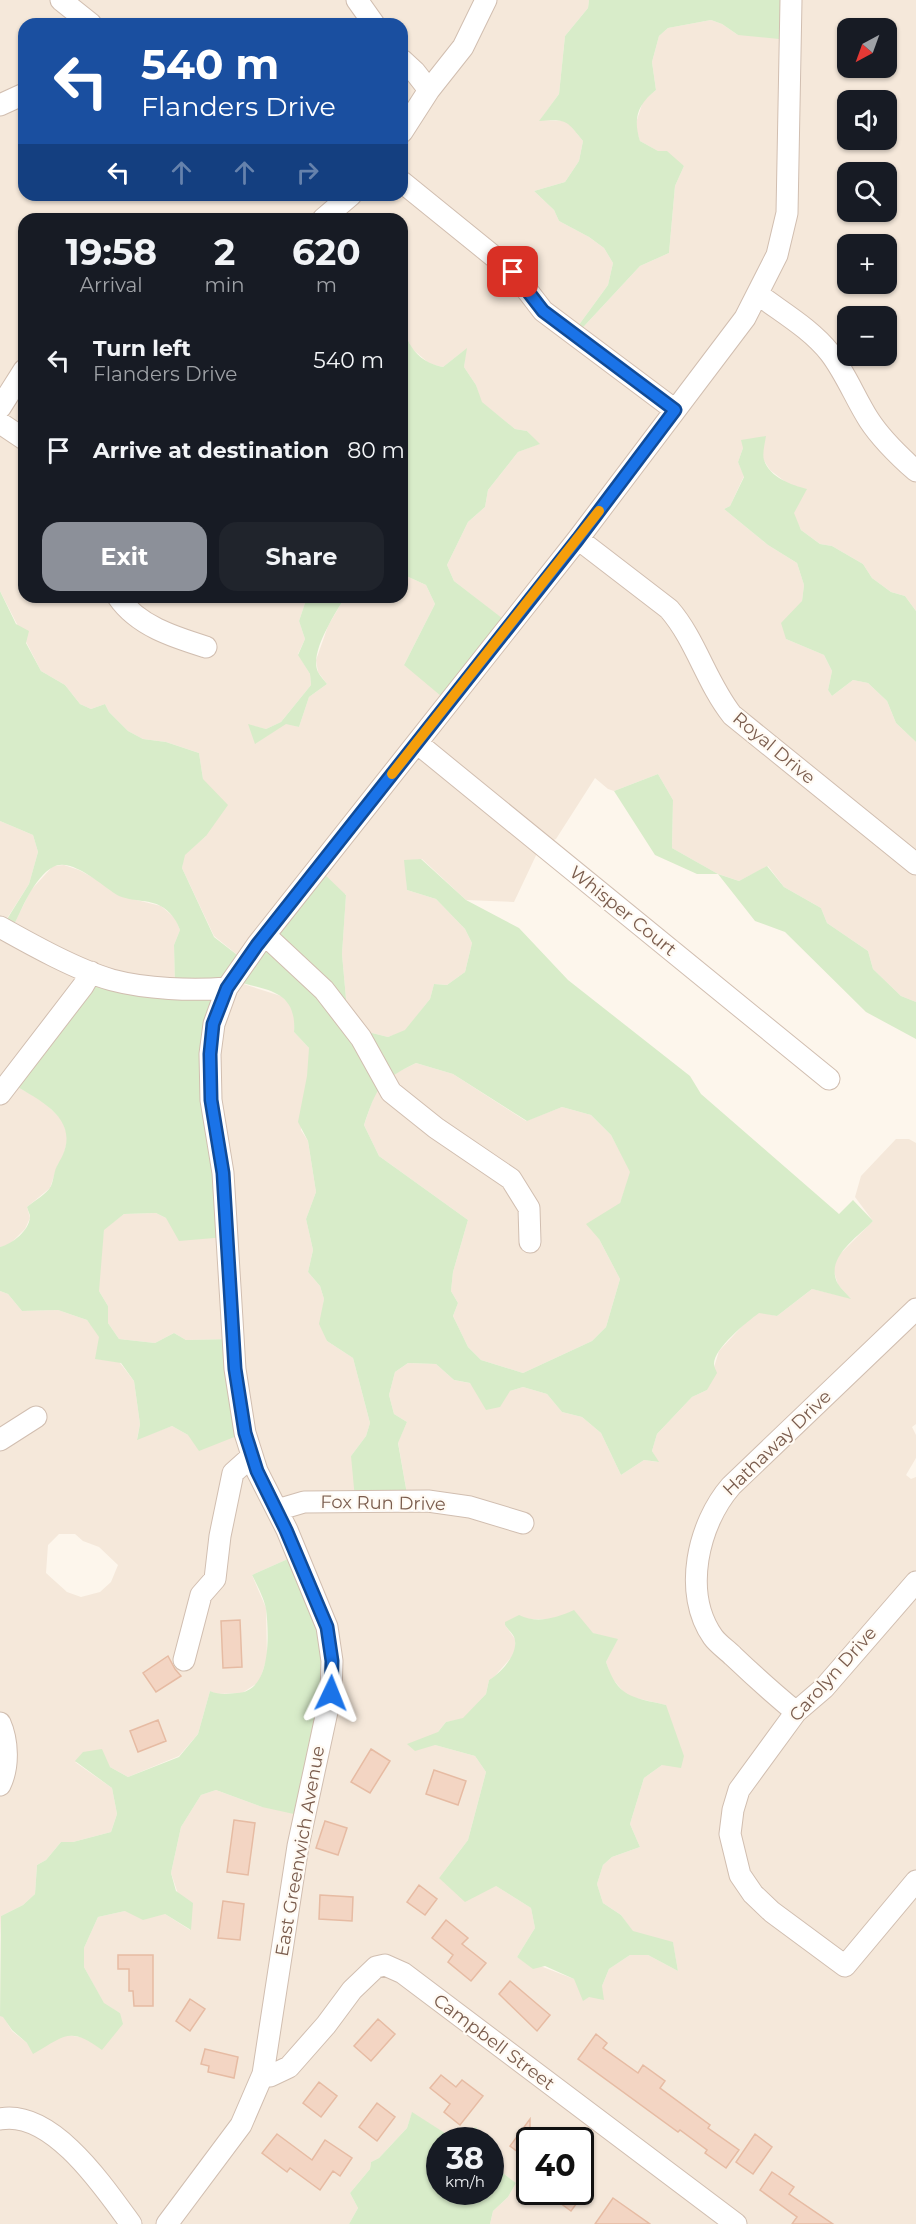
<!DOCTYPE html>
<html lang="en">
<head>
<meta charset="utf-8">
<style>
  body { margin:0; font-family:Montserrat,sans-serif; background:#20242c; color:#f1f3f6; height:100vh; display:flex; flex-direction:column; font-size:22px; white-space:nowrap }
  * { box-sizing:border-box; margin:0 }
  p { font-size:20px; color:#9ea1a6 }
  .icon { flex:none; width:33px; height:33px; fill:none; stroke:currentColor; stroke-width:2; stroke-linecap:round; stroke-linejoin:round }
  .map { position:relative; flex:1; overflow:hidden }
  .sheet { position:absolute; left:18px; top:213px; width:390px; height:390px; display:flex; flex-direction:column; background:#171b24; border-radius:18px; box-shadow:0 2px 4px #0004 }
  .sheet>* { flex:none }
  .guide { position:absolute; left:18px; top:18px; width:390px; height:183px; border-radius:18px; box-shadow:0 2px 4px #0004; background:#1a4fa0; color:#fff; overflow:hidden }
  .needle { width:39px; rotate:221deg }
  .tools { position:absolute; left:837px; top:18px; display:grid; gap:12px }
  .tools a { display:grid; place-items:center; width:60px; height:60px; border-radius:12px; background:#171b24; box-shadow:0 2px 4px #0004; font-size:30px }
  .speed { position:absolute; left:426px; top:2127px; display:flex; gap:12px; font-size:30px; font-weight:700; text-align:center }
  .speed>* { display:grid; place-content:center; width:78px; height:78px; border-radius:50%; background:#171b24; box-shadow:0 2px 4px #0004; line-height:1 }
  .speed small { font-size:15px; font-weight:400 }
  .speed .limit { border:3px solid #111; border-radius:9px; background:#fff; color:#111 }
  .pin { position:absolute; display:grid; place-items:center; width:51px; height:51px; color:#fff; margin:-26px; border-radius:12px; box-shadow:0 3px 9px #0006 }
  .me { position:absolute; width:66px; margin:-33px; rotate:2deg; stroke-linejoin:round; filter:drop-shadow(0 0 4px #0008) }
  .turn { display:flex; align-items:center; gap:21px; height:126px; padding:0 24px; font-size:27px }
  .turn .icon { width:78px; height:78px; stroke-width:2.5 }
  .turn b { display:block; font-size:42px; line-height:51px }
  .lanes { display:flex; align-items:center; height:57px; padding:0 24px; background:#0003; justify-content:center; gap:30px; direction:ltr }
  .lanes .off { opacity:.35 }
  .eta { display:flex; justify-content:space-evenly; align-items:center; height:102px; text-align:center }
  .eta b { font-size:36px; font-weight:700; line-height:42px }
  .cta { display:flex; gap:12px; margin-top:auto; padding:12px 24px }
  .cta a { flex:1; height:69px; border-radius:18px; background:#8c9099; color:#fff; font-size:24px; font-weight:700; line-height:69px; text-align:center }
  .cta a+a { background:#20242c; color:#f1f3f6 }
  ul { padding:0; list-style:none }
  li { display:flex; align-items:center; gap:18px; height:90px; padding:0 24px }
  li div { flex:1 }
  li b { display:block; font-size:22px }
  li em { font-style:normal }
  .map>svg:first-child { display:block }
</style>
</head>
<body>
<div class="map">
<svg width="916" height="2224" viewBox="0 0 916 2224">
  <rect width="100%" height="100%" fill="#fdf6ec"/>
  <!-- residential -->
  <path fill="#f5e8da" fill-rule="evenodd" d="M0,0H589L588,8L565,36L559,94L540,120L567,121L583,141L579,161L565,182L534,191L554,210L559,221L589,237L604,248L613,263L608,285L573,333L574,337L640,266L669,253L675,186L684,166L640,141L635,126L643,101L656,90L652,62L659,36L668,28L711,20L722,24L738,35L791,0H916V611L905,596L891,592L872,578L863,564L832,546L820,544L801,530L793,513L788,484L770,470L763,459L743,448L738,462L744,476L730,506L724,509L768,545L797,563L804,585L802,601L786,639L824,655L832,671L828,690L832,696L853,680L868,683L887,701L896,723L916,742V1002L901,996L873,969L868,951L827,923L821,908L784,887L768,866L739,881L718,874L672,848L673,800L658,774L614,791L608,789L595,778L556,839L540,847L514,902L466,900L422,859L405,861L407,890L436,899L465,929L472,943L465,972L447,985L434,984L430,999L405,1031L388,1037L364,1031L347,1010L342,954L346,894L245,961L214,936L182,868L184,855L206,836L203,779L199,753L166,742L143,739L128,731L109,712L105,704L91,709L80,704L65,685L41,671L0,591ZM24,24H402V195H24ZM848,28H886V68H848ZM848,100H886V140H848ZM848,172H886V212H848ZM24,219H402V329L405,331L411,348L430,364L443,367L466,349L464,367L476,385L481,402L515,429L527,431L539,444L518,452L488,490L485,507L468,522L447,565L454,581L510,625L404,665L435,604L426,585L402,574V597H345L328,626L316,660L318,672L327,684L309,697L299,727L286,723L256,743L249,725L266,729L281,722L311,685L310,674L298,654L305,639L299,621L307,597H24ZM848,244H886V284H848ZM848,316H886V356H848Z
    M0,821L33,835L38,852L29,884L4,923L12,928L31,890L53,866L64,865L79,870L101,882L120,896L161,906L175,918L180,930L174,945L175,988L10,1083L43,1101L62,1120L68,1137L63,1158L58,1164L50,1188L27,1207L30,1218L25,1229L9,1245L0,1247Z
    M234,981L281,996L292,1006L295,1017L294,1032L309,1048L310,1057L301,1130L308,1141L316,1192L306,1219L313,1250L308,1272L320,1286L324,1299L321,1319L327,1341L353,1358L370,1423L366,1436L351,1456L407,1494L398,1442L407,1422L394,1414L389,1395L395,1372L408,1363L436,1364L454,1380L510,1391L523,1387L547,1394L562,1412L582,1417L601,1433L621,1475L644,1460L658,1462L652,1451L657,1434L692,1397L707,1390L719,1351L745,1323L759,1312L777,1316L812,1289L850,1298L838,1285L833,1268L837,1257L873,1221L855,1197L861,1176L896,1139H909L916,1143V1424L912,1427L916,1435V1458L906,1475L911,1479L916,1477V2224H490L493,2211L508,2197L516,2183L491,2164L490,2140H474L477,2128L448,2135L412,2113L407,2128L379,2158L371,2162L370,2169L350,2193L358,2208L349,2224H0V2016H3L12,2031L27,2043L67,2035L86,2038L120,2013L104,2004L84,1967V1948L98,1917L125,1911L165,1914L190,1930L171,1873L181,1827L201,1795L216,1790L262,1807L290,1558L252,1575L266,1608L267,1658L259,1682L242,1693L216,1694L210,1691L198,1734L179,1756L128,1777L110,1767L75,1762L112,1788L117,1814L111,1832L73,1842H61L46,1860L37,1865L35,1894L23,1905L1,1916L0,1936V1291L8,1294L22,1311L58,1310L87,1320L134,1381L140,1424L137,1439L172,1426L188,1435L232,1339L186,1340L174,1333L155,1343L119,1339L108,1323V1306L99,1291V1270L104,1229L124,1214L156,1213L166,1218ZM59,1534H75L83,1541L99,1547L118,1565L111,1582L100,1592L81,1597L67,1592L46,1573L48,1545ZM574,1611L592,1633L617,1640L606,1662L611,1677L627,1696L666,1705L662,1765L644,1778L630,1824L640,1847L612,1857L603,1865L597,1884L603,1903L621,1915L633,1932L673,1943L678,1971L648,1955H630L609,1969L602,1986L574,1979L517,1957L535,1928L531,1908L496,1886L439,1878L468,1840L486,1772L475,1756L435,1745L438,1732L446,1722L463,1719L486,1694L489,1680L494,1677L515,1653V1639L505,1625L527,1619H554ZM530,2140H580V2192H530Z
    M416,1063L453,1074L526,1121L562,1107L591,1115L611,1135L631,1172L620,1203L599,1239L620,1279L606,1327L592,1341L523,1373L481,1360L468,1347L453,1316L458,1303L451,1291L453,1272L468,1220L379,1156L364,1125L375,1093L392,1075Z"/>
  <!-- green -->
  <path fill="#d8ecc9" fill-rule="evenodd" d="M589,0H791L789,40L738,35L722,24L711,20L668,28L659,36L652,62L656,90C637,105 633,119 640,141L658,151H667L684,166L675,186L669,253L640,266L574,337L573,333L608,285L613,263L604,248L589,237L559,221L554,210L534,191L565,182L579,161L583,141C566,120 567,119 539,121L559,94L565,36L588,8Z
    M402,329C407,334 407,340 411,346C418,358 431,365 443,367L467,348L464,367L476,385L482,402L515,429L527,431L540,444L518,452L488,490L485,507L468,522L447,565L454,581L511,625L441,696L404,665L435,604L426,585L402,574Z
    M766,436C765,443 762,454 764,460C770,478 792,485 807,489L794,513L801,530L820,544L832,546L863,564L872,578L891,592L905,596L916,611V742L896,723L887,701L868,683L853,680L832,696L828,690L832,671L824,655L786,639L781,623L802,601L804,585L797,563L768,545L724,509L730,506L744,477L738,462L743,448L741,440Z
    M0,591L16,624L29,631L26,643L41,671L65,685L80,704L91,709L105,704L109,712L128,731L143,739L166,742L199,753L203,779L228,805L206,836L185,855L182,868L214,937L245,961L320,870L346,895L342,954L347,1010L364,1031L388,1037L405,1030L430,999L434,984L447,985L465,972L472,943L465,929L436,899L407,890L404,860L421,859L466,900L519,928L568,980L690,1076L701,1094L839,1214L853,1200L873,1221C857,1238 824,1258 838,1284C841,1289 847,1294 851,1299L812,1289L777,1316L759,1313C747,1322 714,1348 714,1364C714,1367 716,1370 717,1373L707,1390L692,1397L657,1434L652,1451L659,1462L644,1460L621,1475L601,1433L582,1417L562,1412L547,1394L523,1387L510,1391L500,1407L486,1410L470,1383L454,1380L436,1364L408,1363L395,1372L389,1395L394,1414L407,1422L398,1443L407,1494L355,1499L351,1456L366,1436L370,1423L353,1358L327,1341L319,1324L324,1299L320,1286L308,1272L313,1250L306,1219L316,1192L308,1141L298,1122L307,1076L309,1048L294,1032C297,990 267,990 234,981L212,1027L226,1237L179,1241L166,1218L156,1213L124,1214L104,1230L99,1291L108,1306V1323L119,1339L155,1343L174,1333L186,1340L232,1339L247,1432L199,1451L188,1435L172,1426L137,1440L140,1424L134,1381L121,1363L95,1359L99,1337L87,1320L58,1310L22,1311L8,1294L0,1291V1247C12,1244 29,1231 30,1217C30,1214 28,1211 27,1207C34,1201 47,1194 51,1186C54,1179 54,1170 58,1164C85,1121 42,1101 10,1083L88,976L175,988L174,945L180,930C176,920 173,915 164,908C152,899 133,902 119,896C104,888 72,856 53,867C34,877 21,911 12,929L4,924L29,884L38,852L33,835L0,821ZM416,1063L453,1074L527,1121L562,1107L591,1115L611,1135L630,1172L620,1203L586,1224L599,1239L620,1279L606,1327L592,1341L523,1373L481,1360L468,1347L453,1316L458,1303L451,1291L453,1272L468,1220L379,1156L364,1125C377,1087 379,1081 416,1063Z
    M307,597H345C335,614 309,653 318,672C320,676 324,680 327,684L309,697L299,727L286,724L255,744L248,724L266,729L281,722L311,685L310,674L298,655L305,639L299,621Z
    M658,774L673,800L672,848L718,874L739,881L767,866L784,887L821,908L827,923L868,951L873,969L901,996L916,1002V1039L866,1012L785,932L755,921L718,874H697L655,855L614,791Z
    M290,1558L332,1661L303,1816L262,1807L216,1790L201,1795L181,1827L171,1873L176,1891L193,1903L191,1930L165,1914L143,1920L125,1911L98,1917L84,1948V1967L104,2003L120,2013L123,2024L102,2050C69,2026 65,2036 33,2054L27,2043L12,2030L3,2017L0,2016L1,1916L23,1905L35,1894L37,1865L46,1860L61,1842H73L111,1832L117,1814L112,1788L75,1761L83,1752L102,1749L110,1767L128,1777L179,1757L198,1734L210,1691C219,1695 228,1694 237,1693C272,1692 269,1633 266,1609C264,1598 257,1585 252,1575Z
    M574,1610L593,1633L618,1639L606,1662C618,1698 632,1697 666,1705L684,1756L681,1768L662,1765L644,1778L630,1824L640,1847L612,1857L603,1865L597,1884L603,1903L621,1915L633,1931L673,1942L678,1971L648,1955H630L609,1969L602,1986L604,2000L589,1997L583,2001L574,1979L545,1966L533,1969L517,1957L535,1928L531,1908L496,1886L465,1902L439,1878L468,1840L486,1772L475,1756L435,1745L415,1751L407,1744L438,1732L446,1722L463,1718L486,1694L489,1680C501,1673 517,1655 515,1641C515,1635 508,1630 505,1625V1622L519,1615C537,1624 556,1618 574,1610Z
    M412,2112L448,2135L477,2127L474,2140H440V2192H490L491,2164L516,2183L508,2197L493,2211L490,2224H349L358,2208L350,2193L370,2169L371,2162L379,2158L407,2128Z"/>
  <!-- building -->
  <path fill="#f3d5c3" stroke="#e6bba3" stroke-width="1.5" d="M240,1620L242,1667L223,1668L221,1621Z
    M168,1656L175,1669L181,1676L156,1692L143,1673Z
    M158,1720L166,1741L138,1752L130,1731Z
    M371,1749L390,1761L370,1793L351,1782Z
    M434,1770L466,1781L458,1805L426,1794Z
    M234,1820L255,1823L248,1875L227,1872Z
    M325,1821L347,1828L338,1855L316,1848Z
    M419,1885L437,1899L425,1915L407,1902Z
    M320,1895L353,1897L352,1921L319,1919Z
    M223,1901L244,1904L240,1940L218,1938Z
    M446,1920L468,1938L462,1944L486,1963L471,1981L448,1962L453,1955L432,1938Z
    M118,1955H153V2006H134L133,1991H129V1969H118Z
    M510,1981L550,2015L537,2031L499,1994Z
    M190,1999L205,2009L190,2031L176,2021Z
    M378,2019L395,2034L371,2061L354,2046Z
    M596,2034L607,2043L603,2048L638,2073L643,2065L665,2081L660,2088L710,2125L708,2128L739,2150L726,2168L705,2153L707,2150L680,2130L678,2132L578,2059Z
    M205,2049L238,2057L234,2078L208,2072L209,2066L201,2064Z
    M441,2075L456,2087L462,2080L483,2096L460,2125L444,2112L450,2104L430,2088Z
    M319,2082L337,2096L321,2117L303,2103Z
    M377,2103L395,2117L377,2141L359,2127Z
    M530,2119V2161L510,2146Z
    M277,2134L312,2160L325,2140L352,2158L340,2176L333,2171L320,2190L290,2168L287,2172L262,2153Z
    M755,2134L772,2147L753,2174L736,2162Z
    M772,2172L794,2187L789,2194L833,2224H792L797,2217L760,2190Z
    M545,2192H585L571,2211Z
    M613,2198L650,2224H595Z"/>
  <g fill="none" stroke-linecap="round" stroke-linejoin="round">
    <defs>
      <path id="minor" d="M61,0L91,24
        M357,0L374,24
        M402,60L415,72L429,90
        M0,105L24,94
        M402,132L429,90L463,47L486,0
        M402,182L513,272L543,311L675,410
        M323,219L351,195
        M759,295C783,313 811,329 830,353C846,374 855,398 869,420C882,440 899,456 916,471
        M0,408L24,370
        M0,423L24,439
        M578,539L669,609C696,640 706,682 732,715L916,864
        M118,597C138,626 174,637 206,647
        M417,743L829,1079
        M0,927C32,945 77,970 112,980C146,989 192,991 227,988
        M265,935L324,990L361,1038L391,1092L436,1128L511,1179L529,1208L530,1242
        M0,1094L83,986L91,972
        M0,1440L36,1417
        M277,1510L304,1502L428,1501L470,1507L523,1523
        M916,1582L824,1688L796,1712L739,1790L733,1810L730,1834L740,1875L753,1894L772,1912L845,1966L916,1881
        M184,1660L201,1595L215,1579L220,1536L233,1473L252,1456
        M796,1712C774,1694 753,1675 733,1656C727,1650 718,1644 713,1637C682,1593 698,1524 731,1486L916,1309
        M0,1723C8,1741 9,1767 0,1785
        M263,2074L270,2076L289,2067L326,2025L352,1990L376,1967L385,1965L403,1973L736,2224
        M0,2119C52,2109 104,2187 131,2224
        M167,2224L241,2125L263,2074L298,1846L331,1693L332,1661L327,1627L287,1530L257,1471L245,1433L235,1369L223,1173L211,1100L210,1054L214,1024L227,988L257,945L578,539L745,318L777,255L787,213L791,0"/>
    </defs>
    <!-- minor casing -->
    <use href="#minor" stroke="#d1beb0" stroke-width="23"/>
    <!-- minor -->
    <use href="#minor" stroke="#fff" stroke-width="21"/>
  </g>
  <g fill="none" stroke-linecap="round" stroke-linejoin="round">
    <defs>
      <path id="route" d="M331,1693L332,1661L327,1627L286,1530L257,1471L245,1433L235,1369L223,1173L211,1100L210,1054L213,1024L227,988L257,945L578,539L675,410L543,311L513,272"/>
    </defs>
    <!-- route casing -->
    <use href="#route" stroke="#114b97" stroke-width="15"/>
    <!-- route -->
    <use href="#route" stroke="#1a73e8" stroke-width="10"/>
    <!-- slow -->
    <path stroke="#f59e0b" stroke-width="10" d="M392,774L599,511"/>
  </g>
  <g text-anchor="middle" dominant-baseline="central" stroke-width="4.5" stroke-linejoin="round" paint-order="stroke">
    <!-- street labels -->
    <g font-size="18" fill="#7a5c4d" stroke="#fffaf3">
      <text transform="translate(774 748) rotate(40)">Royal Drive</text>
      <text transform="translate(623 911) rotate(39)">Whisper Court</text>
      <text transform="translate(777 1443) rotate(-44)">Hathaway Drive</text>
      <text transform="translate(383 1503) rotate(1)">Fox Run Drive</text>
      <text transform="translate(833 1674) rotate(-48)">Carolyn Drive</text>
      <text transform="translate(300 1851) rotate(-80)">East Greenwich Avenue</text>
      <text transform="translate(494 2042) rotate(37)">Campbell Street</text>
    </g>
  </g>
</svg>
<div class="tools">
<a><svg class="needle" viewBox="-14 -14 28 28"><path d="M0-13l5 13h-10z" fill="#e53935"/><path d="M0 13l5-13h-10z" fill="#9ea1a6"/></svg></a>
<a><svg class="icon" aria-label="sound" viewBox="0 0 24 24"><path d="M4 9h4l5-4v14l-5-4H4zM17 9q2 3 0 6"/></svg></a>
<a><svg class="icon" aria-label="search" viewBox="0 0 24 24"><circle cx="10" cy="10" r="6"/><path d="M15 15l6 6"/></svg></a>
<a>+</a>
<a>−</a>
</div>
<div class="speed"><div>38<small>km/h</small></div><div class="limit">40</div></div>
<div class="pin" style="left:513px;top:272px;background:#d93025"><svg class="icon" aria-label="arrive" viewBox="0 0 24 24"><path d="M6 21V4h12l-3 4 3 4H6"/></svg></div>
<svg class="me" style="left:331px;top:1693px" viewBox="-20 -20 40 40"><path d="M0-17L14 15 0 8-14 15z" fill="#1a73e8" stroke="#fff" stroke-width="4"/></svg>
<div class="guide">
<div class="turn"><svg class="icon" aria-label="left" viewBox="0 0 24 24"><path d="M17 20v-9H6M10 6l-5 5 5 5"/></svg><div><b>540 m</b>Flanders Drive</div></div>
<div class="lanes"><svg class="icon" aria-label="left" viewBox="0 0 24 24"><path d="M17 20v-9H6M10 6l-5 5 5 5"/></svg><svg class="icon off" aria-label="ahead" viewBox="0 0 24 24"><path d="M12 20V5M6 11l6-6 6 6"/></svg><svg class="icon off" aria-label="ahead" viewBox="0 0 24 24"><path d="M12 20V5M6 11l6-6 6 6"/></svg><svg class="icon off" aria-label="right" viewBox="0 0 24 24"><path d="M7 20v-9h11M14 6l5 5-5 5"/></svg></div>
</div>
<section class="sheet">
<div class="eta">
<div><b>19:58</b><p>Arrival</p></div>
<div><b>2</b><p>min</p></div>
<div><b>620</b><p>m</p></div>
</div>
<ul>
<li><svg class="icon" aria-label="left" viewBox="0 0 24 24"><path d="M17 20v-9H6M10 6l-5 5 5 5"/></svg><div><b>Turn left</b><p>Flanders Drive</p></div><em>540 m</em></li>
<li><svg class="icon" aria-label="arrive" viewBox="0 0 24 24"><path d="M6 21V4h12l-3 4 3 4H6"/></svg><div><b>Arrive at destination</b></div><em>80 m</em></li>
</ul>
<div class="cta"><a>Exit</a><a>Share</a></div>
</section>
</div>
</body>
</html>
